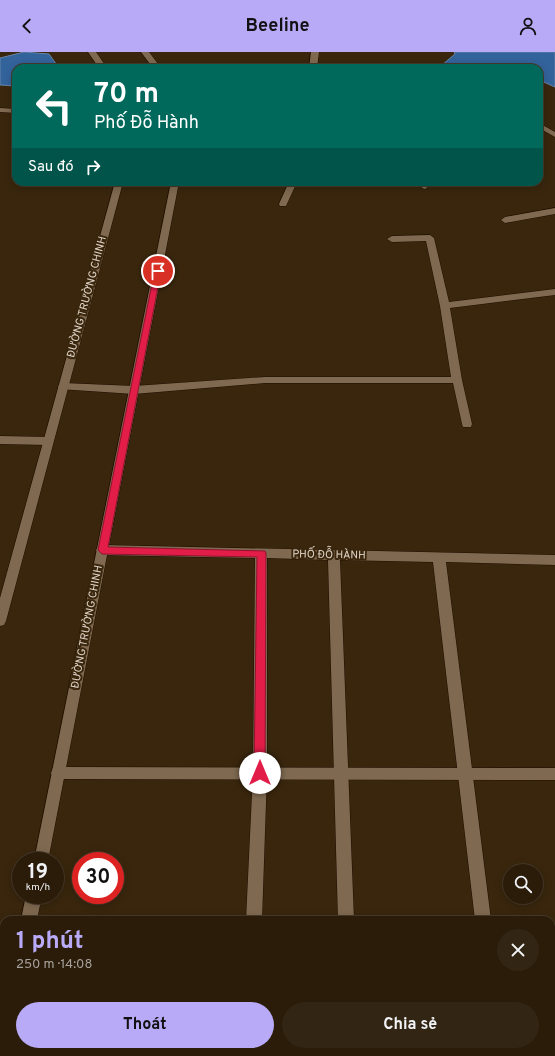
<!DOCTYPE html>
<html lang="vi">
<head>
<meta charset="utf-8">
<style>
  body { margin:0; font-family:Overpass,sans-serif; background:#332513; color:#f1f3f6; height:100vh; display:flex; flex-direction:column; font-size:15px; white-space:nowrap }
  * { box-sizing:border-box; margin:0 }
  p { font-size:13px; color:#a6a19c }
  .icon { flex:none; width:22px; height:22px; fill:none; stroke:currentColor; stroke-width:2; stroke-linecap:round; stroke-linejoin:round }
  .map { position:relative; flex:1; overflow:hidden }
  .details { position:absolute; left:0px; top:864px; width:555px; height:140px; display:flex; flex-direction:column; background:#2b1c0a; border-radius:12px 12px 0 0; box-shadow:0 2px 10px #0003,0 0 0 1px #473a2b }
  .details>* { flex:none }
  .banner { position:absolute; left:12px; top:12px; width:531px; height:122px; border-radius:12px; box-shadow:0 2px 10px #0003,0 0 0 1px #473a2b; background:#00695c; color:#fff; overflow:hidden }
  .buttons { position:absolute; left:503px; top:812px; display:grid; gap:8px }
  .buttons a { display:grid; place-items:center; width:40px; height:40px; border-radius:50%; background:#2b1c0a; box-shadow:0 2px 10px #0003,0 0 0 1px #473a2b; font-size:20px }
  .speed { position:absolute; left:12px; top:800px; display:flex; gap:8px; font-size:20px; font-weight:700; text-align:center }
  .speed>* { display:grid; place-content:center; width:52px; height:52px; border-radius:50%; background:#2b1c0a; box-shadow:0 2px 10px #0003,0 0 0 1px #473a2b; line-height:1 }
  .speed small { font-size:10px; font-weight:400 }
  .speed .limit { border:6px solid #d22; background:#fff; color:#111 }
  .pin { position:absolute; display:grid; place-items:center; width:34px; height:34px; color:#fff; margin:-17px; border:2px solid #fff; border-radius:50%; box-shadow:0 1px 4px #0007 }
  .me { position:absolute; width:44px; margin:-22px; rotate:0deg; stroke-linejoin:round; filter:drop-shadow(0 0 3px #0008) }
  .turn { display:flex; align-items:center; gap:14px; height:84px; padding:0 16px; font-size:18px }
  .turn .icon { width:52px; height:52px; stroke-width:2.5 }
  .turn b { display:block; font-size:28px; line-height:34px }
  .then { display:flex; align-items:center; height:38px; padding:0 16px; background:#0003; gap:8px; font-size:15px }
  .round { display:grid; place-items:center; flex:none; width:42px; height:42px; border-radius:21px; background:#332513 }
  .summary { display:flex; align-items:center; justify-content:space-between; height:68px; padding:0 16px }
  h1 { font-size:24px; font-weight:700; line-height:30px; color:#b9aaf7 }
  .button { display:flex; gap:8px; margin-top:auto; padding:8px 16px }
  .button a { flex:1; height:46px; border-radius:24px; background:#b9aaf7; color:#111; font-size:16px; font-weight:700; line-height:46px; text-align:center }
  .button a+a { background:#332513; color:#f1f3f6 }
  header { display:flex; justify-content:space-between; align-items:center; height:52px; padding:0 16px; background:#b9aaf7; color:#111; font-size:18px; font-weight:700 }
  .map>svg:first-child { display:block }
</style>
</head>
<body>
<header><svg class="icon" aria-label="back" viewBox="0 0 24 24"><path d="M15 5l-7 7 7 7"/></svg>Beeline<svg class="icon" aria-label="person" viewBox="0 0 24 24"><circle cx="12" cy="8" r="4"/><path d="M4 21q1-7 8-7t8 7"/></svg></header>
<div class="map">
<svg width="555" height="1004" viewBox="0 0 555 1004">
  <rect width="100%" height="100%" fill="#39260d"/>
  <!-- water -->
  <path fill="#33639b" stroke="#6785a8" d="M24,0L49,2L59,16H16V34L0,33V6Z
    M454,0H555V35L539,28V16H425L442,13L455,2Z"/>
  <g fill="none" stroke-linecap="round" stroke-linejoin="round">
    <defs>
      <path id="service" d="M58,715L555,716V728L58,727L53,726L51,721L53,716Z"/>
      <path id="minor" d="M311,0H319L317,16H309Z
        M0,56L16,57V61L0,60Z
        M539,71L555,80V85L539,76Z
        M289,130H297L286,154H280L279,152Z
        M420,130H428L429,134L425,137L422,136Z
        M555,156V162L505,171L501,168L505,165Z
        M430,183L434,186L449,250L555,237V243L450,256L462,328L472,372L471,375H463L462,372L453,331H265L134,342L130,340L129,338L130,336L134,334L265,325H451L440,254L426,189L392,190L387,187L392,184Z
        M0,384L48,385L52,386L53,389L52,392L48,393L0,392Z
        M102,493L555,503V513L446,510L491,868H475L433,510L340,508L354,868H338L328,508L267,506V721L262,868H246L253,721L255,506L102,503L98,501L96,498L98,495Z
        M241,1000H257V1004H241Z
        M343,1000H359V1004H343Z
        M491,1000H507V1004H491Z"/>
      <path id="tertiary" d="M63,331L134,334L138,336L139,338L138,340L134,342L59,337L58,335L59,333Z"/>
      <path id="secondary" d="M88,0H96L107,16H99Z
        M141,0H149L161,16H153Z
        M115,130H123L6,569L4,573L0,574V546Z
        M171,130H179L48,809H34Z
        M26,843H42L37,868H21Z
        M4,986V1000H11L10,1004H0V987Z"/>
    </defs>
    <!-- service casing -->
    <use href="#service" stroke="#1f0e00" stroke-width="1"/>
    <!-- minor casing -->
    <use href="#minor" stroke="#1f0e00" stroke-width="1"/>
    <!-- tertiary casing -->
    <use href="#tertiary" stroke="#1f0e00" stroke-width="1"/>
    <!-- secondary casing -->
    <use href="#secondary" stroke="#1f0e00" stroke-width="1"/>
    <!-- service -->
    <use href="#service" fill="#7f6950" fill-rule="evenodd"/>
    <!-- minor -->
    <use href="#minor" fill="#7f6950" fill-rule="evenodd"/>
    <!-- tertiary -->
    <use href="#tertiary" fill="#7f6950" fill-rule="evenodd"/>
    <!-- secondary -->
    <use href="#secondary" fill="#7f6950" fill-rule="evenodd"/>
  </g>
  <!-- route -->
  <path fill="#e11d48" stroke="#92132f" d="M155,217H158L161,219L108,495L265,499L266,501L265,721L263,724L260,726L256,724L254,721L257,505L102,502L98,498Z"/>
  <g text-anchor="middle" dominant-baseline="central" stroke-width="4" stroke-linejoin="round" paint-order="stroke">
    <!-- street labels -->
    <g font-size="11" fill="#e0d4c6" stroke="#39260d">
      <text transform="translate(87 245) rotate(-75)">ĐƯỜNG TRƯỜNG CHINH</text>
      <text transform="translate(329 503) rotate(1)">PHỐ ĐỖ HÀNH</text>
      <text transform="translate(87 575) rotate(-79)">ĐƯỜNG TRƯỜNG CHINH</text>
    </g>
  </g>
</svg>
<div class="buttons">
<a><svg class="icon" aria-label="search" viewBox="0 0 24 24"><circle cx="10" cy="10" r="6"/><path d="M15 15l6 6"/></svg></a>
</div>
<div class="speed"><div>19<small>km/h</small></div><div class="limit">30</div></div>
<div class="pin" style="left:158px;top:219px;background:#d93025"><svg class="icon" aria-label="arrive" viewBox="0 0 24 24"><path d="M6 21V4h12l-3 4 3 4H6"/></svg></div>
<svg class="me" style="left:260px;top:721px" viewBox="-20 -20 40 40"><circle r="19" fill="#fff"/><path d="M0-13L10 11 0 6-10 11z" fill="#e11d48"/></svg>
<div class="banner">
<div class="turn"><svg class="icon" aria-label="left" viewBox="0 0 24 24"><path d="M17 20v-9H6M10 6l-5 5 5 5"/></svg><div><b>70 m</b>Phố Đỗ Hành</div></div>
<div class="then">Sau đó<svg class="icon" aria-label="right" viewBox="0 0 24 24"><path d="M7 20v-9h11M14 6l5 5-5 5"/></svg></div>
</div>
<section class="details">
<div class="summary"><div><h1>1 phút</h1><p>250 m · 14:08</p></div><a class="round"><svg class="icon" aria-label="close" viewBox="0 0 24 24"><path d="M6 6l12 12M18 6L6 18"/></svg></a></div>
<div class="button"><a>Thoát</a><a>Chia sẻ</a></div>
</section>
</div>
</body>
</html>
